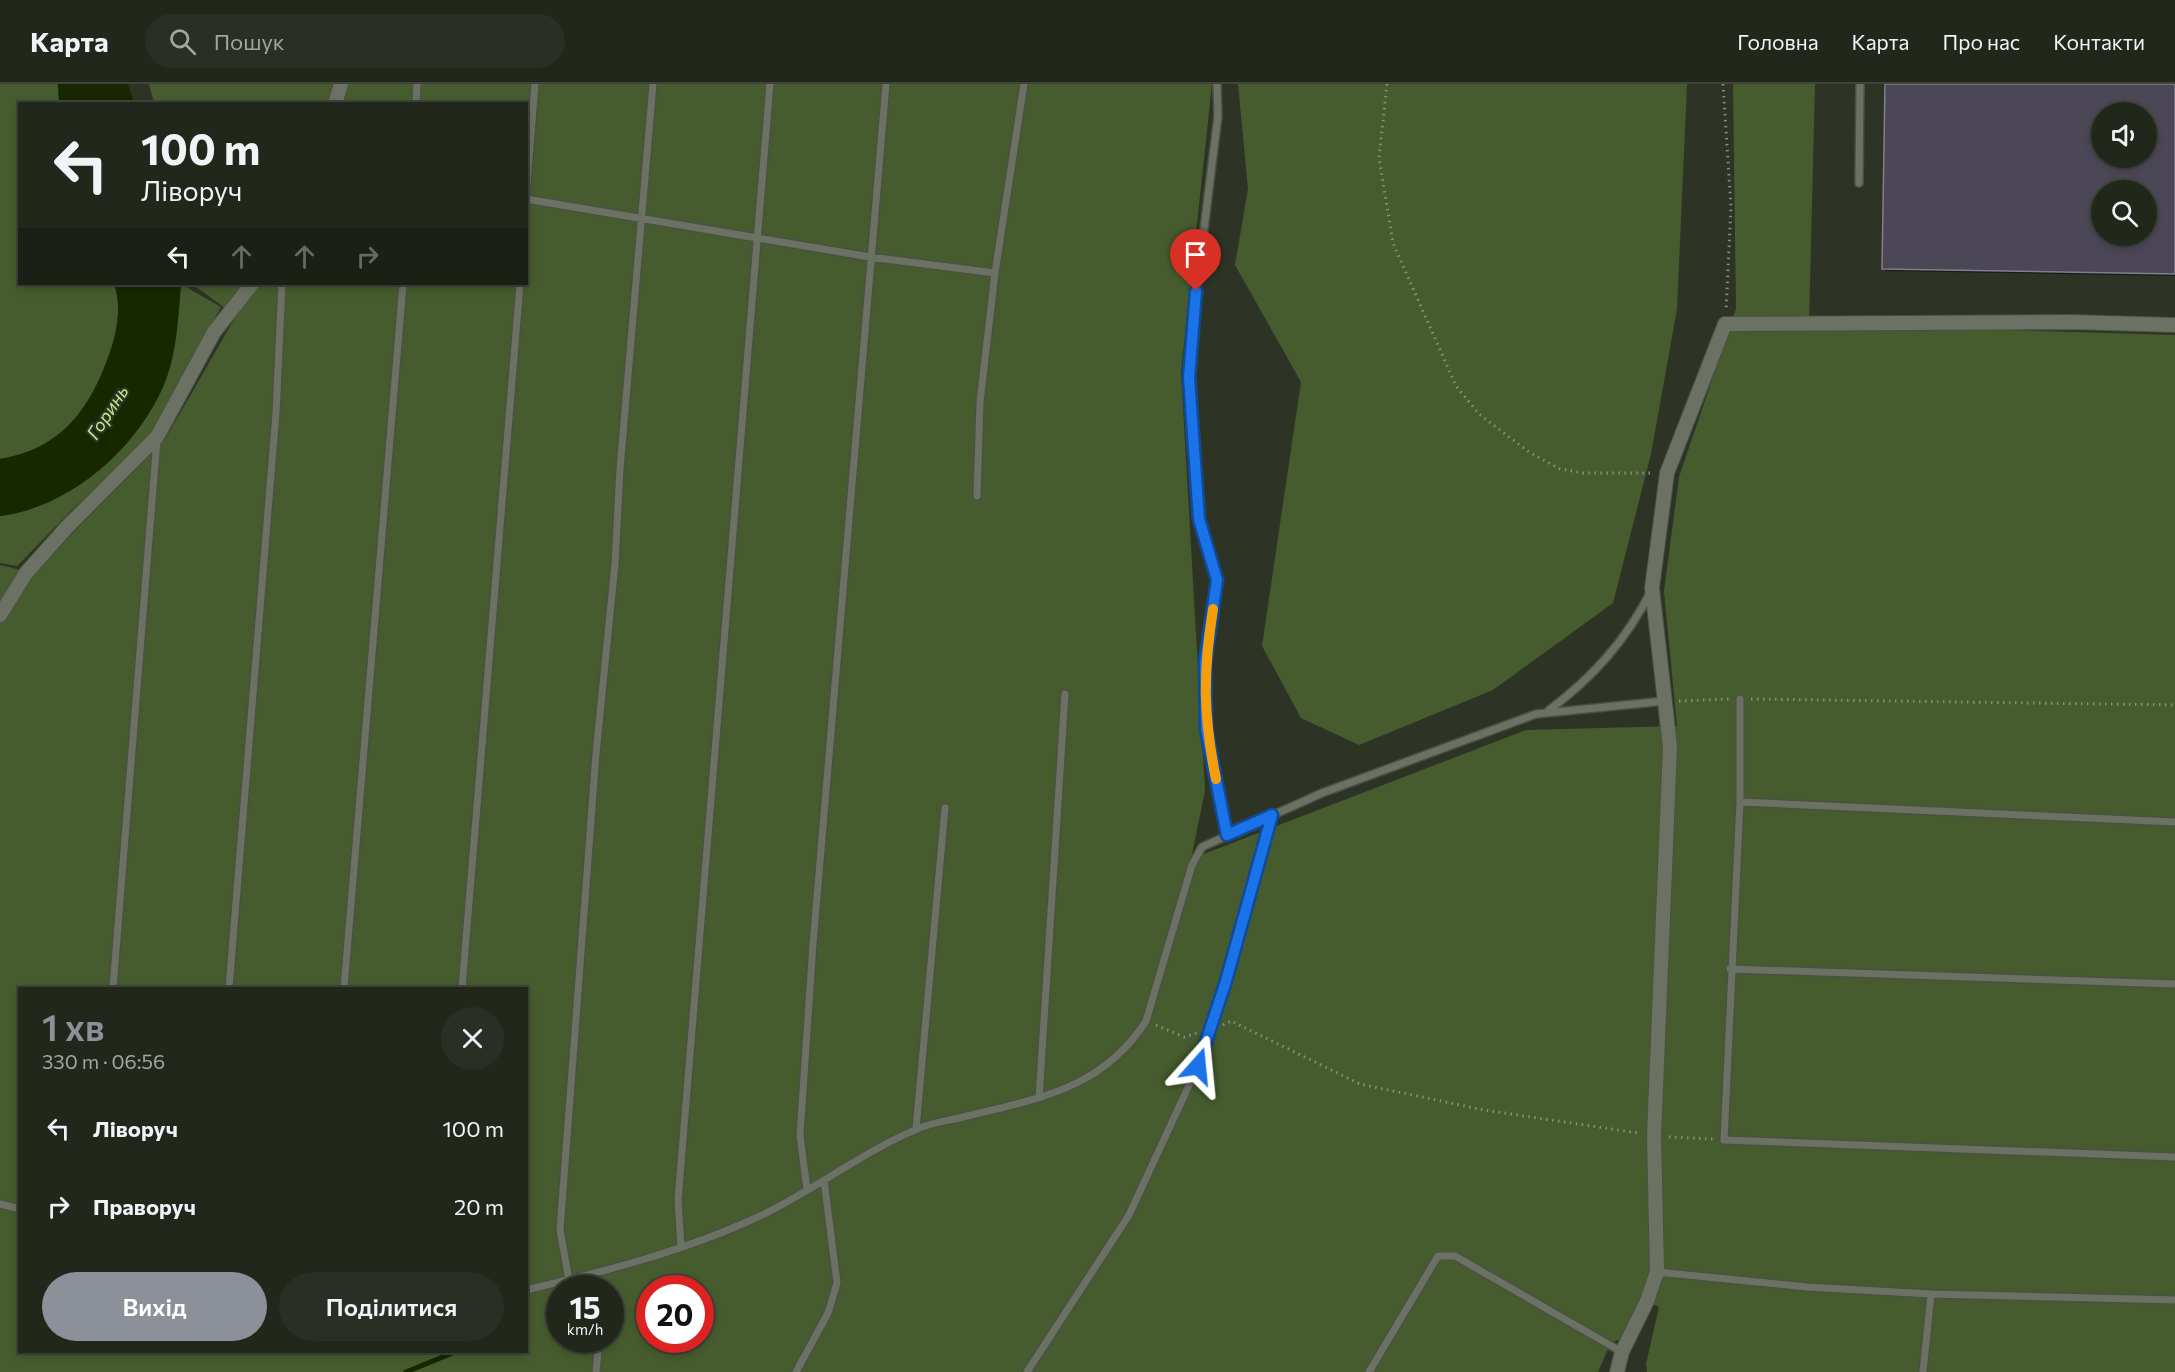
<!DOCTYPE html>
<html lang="uk">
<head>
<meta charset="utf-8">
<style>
  body { margin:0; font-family:Commissioner,sans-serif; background:#2a2f25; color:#f1f3f6; height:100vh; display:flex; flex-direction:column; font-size:22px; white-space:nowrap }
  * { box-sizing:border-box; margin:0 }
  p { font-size:20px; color:#a2a5a3 }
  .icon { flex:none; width:33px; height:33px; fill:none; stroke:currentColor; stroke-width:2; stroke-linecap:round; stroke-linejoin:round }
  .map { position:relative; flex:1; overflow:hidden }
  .side { position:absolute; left:18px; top:903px; width:510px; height:366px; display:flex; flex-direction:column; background:#22271c; border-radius:0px; box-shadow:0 3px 9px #0003,0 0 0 2px #3f443b }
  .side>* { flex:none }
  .banner { position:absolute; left:18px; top:18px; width:510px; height:183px; border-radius:0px; box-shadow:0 3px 9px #0003,0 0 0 2px #3f443b; background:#22271c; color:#f1f3f6; overflow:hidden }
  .fabs { position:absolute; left:2091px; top:18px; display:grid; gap:12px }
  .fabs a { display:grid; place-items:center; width:66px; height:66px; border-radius:50%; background:#22271c; box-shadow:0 3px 9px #0003,0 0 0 2px #3f443b; font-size:30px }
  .speed { position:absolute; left:546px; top:1191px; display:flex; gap:12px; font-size:30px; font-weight:700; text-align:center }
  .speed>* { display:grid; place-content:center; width:78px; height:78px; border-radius:50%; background:#22271c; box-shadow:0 3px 9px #0003,0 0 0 2px #3f443b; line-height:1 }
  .speed small { font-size:15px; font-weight:400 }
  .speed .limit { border:9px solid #d22; background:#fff; color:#111 }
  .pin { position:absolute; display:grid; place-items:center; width:51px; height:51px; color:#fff; margin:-62px -26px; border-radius:50% 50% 50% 0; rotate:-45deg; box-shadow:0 0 6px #0007 }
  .pin .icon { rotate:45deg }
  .me { position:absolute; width:66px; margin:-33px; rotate:18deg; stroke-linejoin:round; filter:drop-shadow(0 0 4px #0008) }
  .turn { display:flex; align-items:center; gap:21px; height:126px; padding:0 24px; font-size:27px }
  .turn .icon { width:78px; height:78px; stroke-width:2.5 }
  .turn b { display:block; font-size:42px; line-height:51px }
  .lanes { display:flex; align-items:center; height:57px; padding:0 24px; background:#0003; justify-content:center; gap:30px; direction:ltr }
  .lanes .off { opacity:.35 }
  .round { display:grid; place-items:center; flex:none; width:63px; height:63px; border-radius:32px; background:#2a2f25 }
  .headline { display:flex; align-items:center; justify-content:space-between; height:102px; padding:0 24px }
  h1 { font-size:36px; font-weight:600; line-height:45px; color:#8c9099 }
  .action { display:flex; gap:12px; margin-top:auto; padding:12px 24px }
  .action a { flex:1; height:69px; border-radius:36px; background:#8c9099; color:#fff; font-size:24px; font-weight:600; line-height:69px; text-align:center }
  .action a+a { background:#2a2f25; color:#f1f3f6 }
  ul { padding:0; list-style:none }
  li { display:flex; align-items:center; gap:18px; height:78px; padding:0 24px }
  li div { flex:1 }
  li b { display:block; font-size:22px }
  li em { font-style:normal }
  header { display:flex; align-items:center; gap:36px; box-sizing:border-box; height:84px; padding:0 30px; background:#22271c; border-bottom:2px solid #3f443b }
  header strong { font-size:28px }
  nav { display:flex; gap:33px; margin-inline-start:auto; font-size:21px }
  .search { width:420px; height:54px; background:#2a2f25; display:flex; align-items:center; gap:15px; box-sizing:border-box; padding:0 21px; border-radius:33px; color:#a2a5a3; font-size:22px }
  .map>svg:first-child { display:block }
</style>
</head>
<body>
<header>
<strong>Карта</strong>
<div class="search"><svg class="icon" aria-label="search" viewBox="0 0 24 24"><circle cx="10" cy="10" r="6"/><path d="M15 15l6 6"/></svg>Пошук</div>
<nav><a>Головна</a><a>Карта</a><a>Про нас</a><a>Контакти</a></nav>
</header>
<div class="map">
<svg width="2175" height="1288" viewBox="0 0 2175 1288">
  <rect width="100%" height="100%" fill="#2d3426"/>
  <!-- green -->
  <path fill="#465c2e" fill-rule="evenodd" d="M0,0H58L59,19L20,20V200H114C122,221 117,248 110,268C91,324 62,365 0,375Z
    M149,0H1212L1181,288L1205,707L1191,775L1526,646L1677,642L1664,507L1679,393L1736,225L1733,0H1815L1809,240L2175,251V1288H1647L1646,1280L1659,1223L1640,1214L1623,1255L1611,1258L1598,1288H0V481L33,489L164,357L236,232L192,200H526V20L154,19ZM20,904H526V1268H20ZM560,1204H610V1256H560ZM650,1204H700V1256H650Z
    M1238,0H1687L1677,225L1651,370L1613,519L1493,606L1359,661L1301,634L1262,562L1301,298L1235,181L1248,105Z
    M181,200L221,223L151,350L73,425L17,482L0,479V432C70,423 135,366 163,303C177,271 178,234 181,200Z"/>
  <!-- water -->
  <path fill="#172700" d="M58,0H128L134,19H59Z
    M114,200H181C178,234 177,271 163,303C135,366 70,423 0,432V375C62,365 91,324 110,268C117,248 122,221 114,200Z"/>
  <!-- shadow -->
  <path fill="#0007" fill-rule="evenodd" d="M1886,0H2175V192L1885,187ZM2102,28H2146V74H2102ZM2102,106H2146V152H2102Z"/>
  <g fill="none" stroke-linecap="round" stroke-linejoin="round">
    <!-- stream -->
    <path stroke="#172700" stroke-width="5" d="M406,1288L455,1268"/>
  </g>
  <!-- building -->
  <path fill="#4c4756" stroke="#837e8f" stroke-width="1.5" fill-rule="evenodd" d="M1885,0H2175V190L1882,185ZM2102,28H2146V74H2102ZM2102,106H2146V152H2102Z"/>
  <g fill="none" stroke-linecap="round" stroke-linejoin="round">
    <defs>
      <path id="service" d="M1217,0L1218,32L1191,250L1189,294L1199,435L1217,496L1205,579L1206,645L1227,751
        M416,20L417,0
        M1859,99L1860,0
        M526,111L535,0
        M526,115L870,173L995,189
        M977,412L980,318L995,189L1024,0
        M1740,615V718L1724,1056L2175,1073
        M1548,627C1592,594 1626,557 1651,507
        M1740,718L2175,738
        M1730,885L2175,900
        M113,904L157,355
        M229,904L276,329L282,200
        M344,904L403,200
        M462,904L520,200
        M1039,1014L1065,610
        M916,1045L945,724
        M807,1106L800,1051L813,860L886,0
        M0,1120L20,1125
        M681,1163L678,1116L770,0
        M1657,1188L1807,1203L1931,1210L2175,1216
        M596,1190L597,1204
        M569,1196L560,1146L596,670L615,480L620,385L653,0
        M526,1206C606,1187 685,1167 760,1132C813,1107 861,1069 915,1046C929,1039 947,1037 963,1033C1036,1015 1102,1006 1146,937L1192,781L1202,763L1322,709L1536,630L1665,617
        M596,1288L599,1256
        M796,1288L828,1229L837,1199L824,1096
        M1027,1288L1129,1131L1198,982L1226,897L1272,731
        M1369,1288L1438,1172H1455L1622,1268
        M1923,1288L1931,1210"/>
      <path id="minor" d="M335,20L341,0
        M0,531L26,489L67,443L157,353L214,248L252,200
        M1617,1288L1622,1268L1647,1217L1657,1188L1654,1052L1670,663L1652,504L1667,389L1725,240L2070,238L2175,241"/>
    </defs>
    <!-- service casing -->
    <use href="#service" stroke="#4b5045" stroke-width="10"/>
    <!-- minor casing -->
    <use href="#minor" stroke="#4b5045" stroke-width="16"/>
    <!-- path -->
    <path stroke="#898e83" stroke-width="3" stroke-dasharray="1.5 4.5" stroke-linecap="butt" d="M1387,0L1379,74L1393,159L1456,302L1479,330L1529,368L1560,385L1583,389H1652
      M1723,0L1731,123L1726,227
      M1751,615L2175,621
      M1679,617L1729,615
      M1156,941L1184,953L1197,949
      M1223,941L1231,937L1360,1000L1484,1026L1638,1049
      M1669,1053L1713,1055"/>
    <!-- service -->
    <use href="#service" stroke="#6b7263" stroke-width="7"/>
    <!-- minor -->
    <use href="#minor" stroke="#6b7263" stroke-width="14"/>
  </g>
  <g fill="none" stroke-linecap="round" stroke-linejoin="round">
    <defs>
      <path id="route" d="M1196,207L1189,294L1199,435L1217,496L1205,579L1206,645L1227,751L1272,731L1226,897L1198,982"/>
    </defs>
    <!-- route casing -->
    <use href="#route" stroke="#114b97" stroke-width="15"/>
    <!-- route -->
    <use href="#route" stroke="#1a73e8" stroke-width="10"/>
    <!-- slow -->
    <path stroke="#f59e0b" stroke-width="10" d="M1213,525C1203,589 1203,631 1216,695"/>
  </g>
  <g text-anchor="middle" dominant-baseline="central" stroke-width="4.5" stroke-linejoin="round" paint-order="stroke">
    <!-- water labels -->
    <g font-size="18" font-style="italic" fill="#beee87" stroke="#2d3426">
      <text transform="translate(107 328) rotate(-57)">Горинь</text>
    </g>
  </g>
</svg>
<div class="fabs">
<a><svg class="icon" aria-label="sound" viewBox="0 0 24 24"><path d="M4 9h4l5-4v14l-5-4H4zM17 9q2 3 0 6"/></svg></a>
<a><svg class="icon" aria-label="search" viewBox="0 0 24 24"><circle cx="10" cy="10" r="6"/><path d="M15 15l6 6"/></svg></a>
</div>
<div class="speed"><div>15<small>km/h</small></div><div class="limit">20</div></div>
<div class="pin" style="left:1196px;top:207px;background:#d93025"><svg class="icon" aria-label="arrive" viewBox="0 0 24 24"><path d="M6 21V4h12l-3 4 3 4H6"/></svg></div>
<svg class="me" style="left:1198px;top:982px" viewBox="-20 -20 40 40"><path d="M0-17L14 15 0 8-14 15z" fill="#1a73e8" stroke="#fff" stroke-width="4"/></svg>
<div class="banner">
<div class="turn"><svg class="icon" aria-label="left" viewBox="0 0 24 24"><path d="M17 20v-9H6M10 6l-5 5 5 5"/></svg><div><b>100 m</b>Ліворуч</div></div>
<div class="lanes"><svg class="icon" aria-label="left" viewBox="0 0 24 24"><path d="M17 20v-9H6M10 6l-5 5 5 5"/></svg><svg class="icon off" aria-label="ahead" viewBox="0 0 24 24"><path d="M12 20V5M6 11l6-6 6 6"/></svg><svg class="icon off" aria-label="ahead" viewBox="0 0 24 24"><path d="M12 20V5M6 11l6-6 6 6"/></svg><svg class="icon off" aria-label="right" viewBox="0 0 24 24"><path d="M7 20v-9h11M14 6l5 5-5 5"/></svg></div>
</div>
<section class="side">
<div class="headline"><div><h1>1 хв</h1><p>330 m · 06:56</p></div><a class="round"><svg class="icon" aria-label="close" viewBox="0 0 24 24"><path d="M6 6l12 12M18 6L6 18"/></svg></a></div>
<ul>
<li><svg class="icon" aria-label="left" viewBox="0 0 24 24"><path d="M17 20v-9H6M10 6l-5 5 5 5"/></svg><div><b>Ліворуч</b></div><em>100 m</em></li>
<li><svg class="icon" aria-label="right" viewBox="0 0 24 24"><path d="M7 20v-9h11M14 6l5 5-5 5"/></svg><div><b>Праворуч</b></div><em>20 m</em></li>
</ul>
<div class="action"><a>Вихід</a><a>Поділитися</a></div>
</section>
</div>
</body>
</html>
